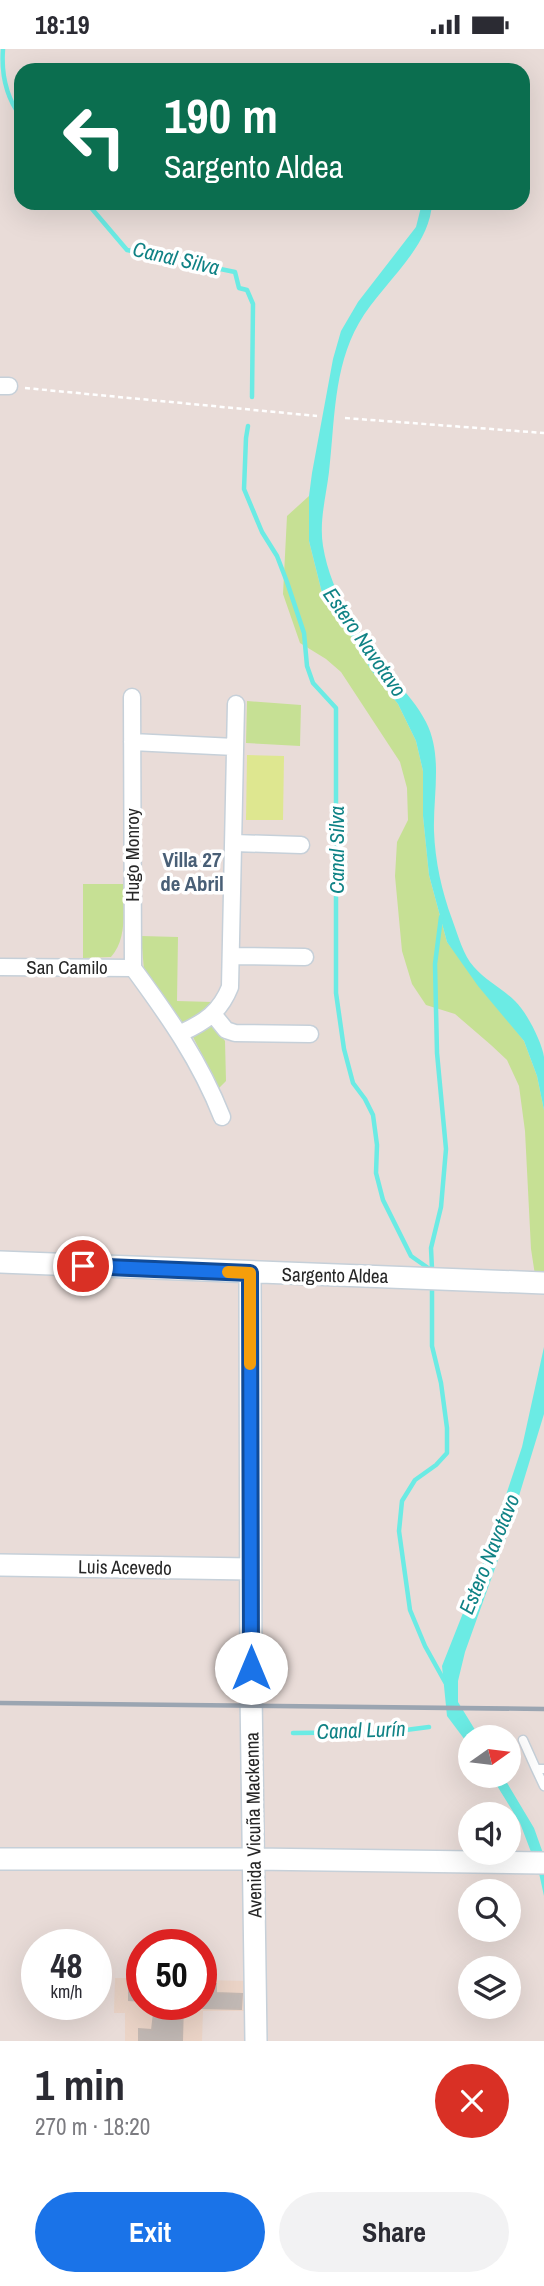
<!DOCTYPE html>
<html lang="en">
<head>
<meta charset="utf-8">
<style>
  body { margin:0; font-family:"Archivo Narrow",sans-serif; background:#f2f2f3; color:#2b2b33; height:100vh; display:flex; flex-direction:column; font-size:26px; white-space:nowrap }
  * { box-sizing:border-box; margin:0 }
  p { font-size:23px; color:#7c7c81 }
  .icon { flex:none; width:38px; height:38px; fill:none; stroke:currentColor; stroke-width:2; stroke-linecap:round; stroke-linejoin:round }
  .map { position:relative; height:1992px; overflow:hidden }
  .panel { display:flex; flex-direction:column; background:#fff; flex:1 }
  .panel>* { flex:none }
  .banner { position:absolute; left:14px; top:14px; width:516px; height:147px; border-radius:21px; box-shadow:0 7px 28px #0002; background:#0b6e4f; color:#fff; overflow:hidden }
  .needle { width:46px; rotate:76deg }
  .tools { position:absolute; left:458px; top:1676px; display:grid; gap:14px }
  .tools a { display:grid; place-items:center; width:63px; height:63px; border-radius:50%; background:#fff; box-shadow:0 7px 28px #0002; font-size:35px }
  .speed { position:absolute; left:21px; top:1880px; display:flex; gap:14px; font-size:35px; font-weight:700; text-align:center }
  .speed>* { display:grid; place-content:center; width:91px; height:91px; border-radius:50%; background:#fff; box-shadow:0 7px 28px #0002; line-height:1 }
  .speed small { font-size:18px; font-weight:400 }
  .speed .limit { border:10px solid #d22; background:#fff; color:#111 }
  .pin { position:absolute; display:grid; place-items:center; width:60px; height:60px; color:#fff; margin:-30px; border:4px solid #fff; border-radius:50%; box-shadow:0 2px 7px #0007 }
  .me { position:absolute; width:77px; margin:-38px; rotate:0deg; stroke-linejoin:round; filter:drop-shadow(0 0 5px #0008) }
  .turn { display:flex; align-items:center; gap:24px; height:147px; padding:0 35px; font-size:32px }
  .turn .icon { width:91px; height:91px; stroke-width:2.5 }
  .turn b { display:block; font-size:49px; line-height:60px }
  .round { display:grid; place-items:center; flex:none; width:74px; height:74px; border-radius:37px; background:#f2f2f3 }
  .summary { display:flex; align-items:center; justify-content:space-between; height:119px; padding:0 35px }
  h1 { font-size:42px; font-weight:800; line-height:52px }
  .primary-button { display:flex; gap:14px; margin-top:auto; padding:14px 35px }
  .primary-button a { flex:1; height:80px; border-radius:42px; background:#1a73e8; color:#fff; font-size:28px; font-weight:800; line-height:80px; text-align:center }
  .primary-button a+a { background:#f2f2f3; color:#2b2b33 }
  .status { display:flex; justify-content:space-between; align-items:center; height:49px; padding:0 35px; background:#fff; direction:ltr }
  .status svg { height:19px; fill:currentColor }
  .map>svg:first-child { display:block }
</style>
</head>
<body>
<div class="status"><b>18:19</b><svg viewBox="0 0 49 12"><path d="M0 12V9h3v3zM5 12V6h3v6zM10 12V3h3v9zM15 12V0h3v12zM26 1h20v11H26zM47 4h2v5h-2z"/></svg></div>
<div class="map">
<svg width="544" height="1992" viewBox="0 0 544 1992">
  <rect width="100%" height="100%" fill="#e9dcd8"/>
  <!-- education -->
  <path fill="#ebd4c7" d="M115,1929H142V1955H201V1931L249,1932L250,1962H203L202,1992H125V1964H114Z"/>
  <!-- green -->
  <path fill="#c6e094" d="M309,447V492L322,544L346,578L371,621L398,655L416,692L423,722V767L429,826L447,893L524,992L537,1027L544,1061V1228L535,1226L531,1200L525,1082L519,1037L507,1011L491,996L455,965L426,956L412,935L402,902L395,827L397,793L408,771L407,739L400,713L341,623L326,610L300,594L283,545L287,467Z
    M247,652L301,656L300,697L246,694Z
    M83,835H123C123,859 128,889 111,908L83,909Z
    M141,887L178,888L177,952L213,953L204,962L183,974L144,921Z
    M213,975L225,992L226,1032L219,1039L193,988Z"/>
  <!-- pitch -->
  <path fill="#dee790" d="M247,706L284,707L283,771H246Z"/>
  <!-- water -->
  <path fill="#6bebe4" d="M422,154H432C430,200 381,235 359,274C333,319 335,373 329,423C326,448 319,472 323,497C331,547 363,592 394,630C406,644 418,657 426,673C443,706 433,746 434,782C435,812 442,843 452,870C458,886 463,906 474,918C485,931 503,940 515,952C526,962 542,993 544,1008C544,1024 544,1043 544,1061L537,1027L524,992L478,937L447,893L429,826L423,767V722L416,692L398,655L371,621L346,578L322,544L309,492V447L312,424L333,310L341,282L358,253L416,178Z
    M544,1298V1365L508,1483L465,1603L458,1632V1653L480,1689H471V1699L447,1667L442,1617L486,1506L522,1398Z
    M491,1727H503L534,1779L544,1807V1847L539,1824L520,1774Z"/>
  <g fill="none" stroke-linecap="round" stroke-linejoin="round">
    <!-- stream -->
    <path stroke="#6bebe4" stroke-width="4.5" d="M3,0C1,26 6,48 21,68
      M87,154L127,201L235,223L239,239L247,241L253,255L252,348
      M248,377L246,389L244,440L262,483L277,507L287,533L304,584L307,617L313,634L336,659V944L344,1000L353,1034L365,1050L373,1066L377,1096L376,1124L383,1151L411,1207L431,1221
      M432,1220L431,1199L441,1158L446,1100L437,1004L435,915L441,868
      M432,1236V1297L441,1334L447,1379V1404L436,1416L415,1431L402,1452L399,1482L410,1561L425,1597L445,1633
      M293,1684L390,1683L429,1678"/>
  </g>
  <!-- building -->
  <path fill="#c1b8b4" stroke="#c4b8b2" stroke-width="2" d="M201,1935H216V1944L242,1945L241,1960L201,1959Z
    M129,1937L142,1938V1952L129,1951Z
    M155,1955H183L182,1992H139V1980L152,1981Z"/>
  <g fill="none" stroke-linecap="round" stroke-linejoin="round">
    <defs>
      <path id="lane" d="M523,1691L536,1720
        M544,1720H536L544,1737"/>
      <path id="street" d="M0,337H9
        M132,648L133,919
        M132,693L235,698
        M234,794L301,796
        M231,907L305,908
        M0,918L133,919
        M133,919C169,968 200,1012 222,1068
        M213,965L226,981L235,984L310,985
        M181,984C205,973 220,963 230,938L236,655"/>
      <path id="secondary" d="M0,1213L544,1234
        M250,1224L251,1644L256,1992
        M0,1516L250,1520
        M0,1810H253L544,1814"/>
    </defs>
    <!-- lane casing -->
    <use href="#lane" stroke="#c6d0d9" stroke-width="11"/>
    <!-- street casing -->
    <use href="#street" stroke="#c6d0d9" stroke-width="19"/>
    <!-- secondary casing -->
    <use href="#secondary" stroke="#c6d0d9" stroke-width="24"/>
    <!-- path -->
    <path stroke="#fff" stroke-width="2.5" stroke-dasharray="5 3.5" stroke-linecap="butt" d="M25,339L317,367
      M345,369L544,384"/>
    <!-- lane -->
    <use href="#lane" stroke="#fff" stroke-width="8"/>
    <!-- street -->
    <use href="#street" stroke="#fff" stroke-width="16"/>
    <!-- secondary -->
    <use href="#secondary" stroke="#fff" stroke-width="21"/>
    <!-- rail -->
    <path stroke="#9ba5b1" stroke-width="4.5" d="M0,1654L544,1660"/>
  </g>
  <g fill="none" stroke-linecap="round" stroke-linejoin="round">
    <defs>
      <path id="route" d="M83,1217L250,1224L251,1619"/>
    </defs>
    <!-- route casing -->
    <use href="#route" stroke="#114b97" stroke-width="18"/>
    <!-- route -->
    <use href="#route" stroke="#1a73e8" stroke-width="12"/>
    <!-- slow -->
    <path stroke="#f59e0b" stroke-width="12" d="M228,1223L250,1224V1315"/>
  </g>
  <g text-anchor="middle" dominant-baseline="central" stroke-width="7" stroke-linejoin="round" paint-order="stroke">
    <!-- street labels -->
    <g font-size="19" fill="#272727" stroke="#fff">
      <text transform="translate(132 806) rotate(-90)">Hugo Monroy</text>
      <text x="67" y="918">San Camilo</text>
      <text transform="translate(335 1226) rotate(1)">Sargento Aldea</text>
      <text transform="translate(125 1518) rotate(1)">Luis Acevedo</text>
      <text transform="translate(253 1776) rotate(-91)">Avenida Vicuña Mackenna</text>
    </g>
    <!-- water labels -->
    <g font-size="21" font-style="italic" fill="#0f8285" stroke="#fff">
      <text transform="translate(176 209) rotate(13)">Canal Silva</text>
      <text transform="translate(365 593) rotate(55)">Estero Navotavo</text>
      <text transform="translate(336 801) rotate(-90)">Canal Silva</text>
      <text transform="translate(489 1505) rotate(-68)">Estero Navotavo</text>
      <text transform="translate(361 1681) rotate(-2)">Canal Lurín</text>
    </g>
    <!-- neighbourhood labels -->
    <g font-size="21" font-weight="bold" fill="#495f76" stroke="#fff">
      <text x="192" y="810">Villa 27<tspan x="192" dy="24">de Abril</tspan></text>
    </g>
  </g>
</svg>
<div class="tools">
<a><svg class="needle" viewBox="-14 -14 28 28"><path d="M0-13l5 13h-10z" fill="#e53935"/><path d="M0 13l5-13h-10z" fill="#7c7c81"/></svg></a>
<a><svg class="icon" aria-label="sound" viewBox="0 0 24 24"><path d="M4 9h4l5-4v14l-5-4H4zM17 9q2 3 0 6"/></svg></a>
<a><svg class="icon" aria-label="search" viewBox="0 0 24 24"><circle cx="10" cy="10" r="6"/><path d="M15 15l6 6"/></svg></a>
<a><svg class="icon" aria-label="layers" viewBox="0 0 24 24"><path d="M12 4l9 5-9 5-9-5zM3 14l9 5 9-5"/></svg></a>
</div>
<div class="speed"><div>48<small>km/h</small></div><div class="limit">50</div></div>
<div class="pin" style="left:83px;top:1217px;background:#d93025"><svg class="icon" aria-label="arrive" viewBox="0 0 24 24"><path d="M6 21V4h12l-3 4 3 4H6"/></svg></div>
<svg class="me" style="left:251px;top:1619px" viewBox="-20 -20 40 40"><circle r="19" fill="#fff"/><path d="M0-13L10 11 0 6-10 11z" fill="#1a73e8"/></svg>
<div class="banner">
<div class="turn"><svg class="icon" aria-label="left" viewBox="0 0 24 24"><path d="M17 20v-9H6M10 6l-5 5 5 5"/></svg><div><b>190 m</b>Sargento Aldea</div></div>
</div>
</div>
<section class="panel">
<div class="summary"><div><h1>1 min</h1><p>270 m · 18:20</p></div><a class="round" style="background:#d93025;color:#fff"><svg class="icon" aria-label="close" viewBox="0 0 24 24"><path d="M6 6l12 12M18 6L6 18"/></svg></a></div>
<div class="primary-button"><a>Exit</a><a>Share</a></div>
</section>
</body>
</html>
